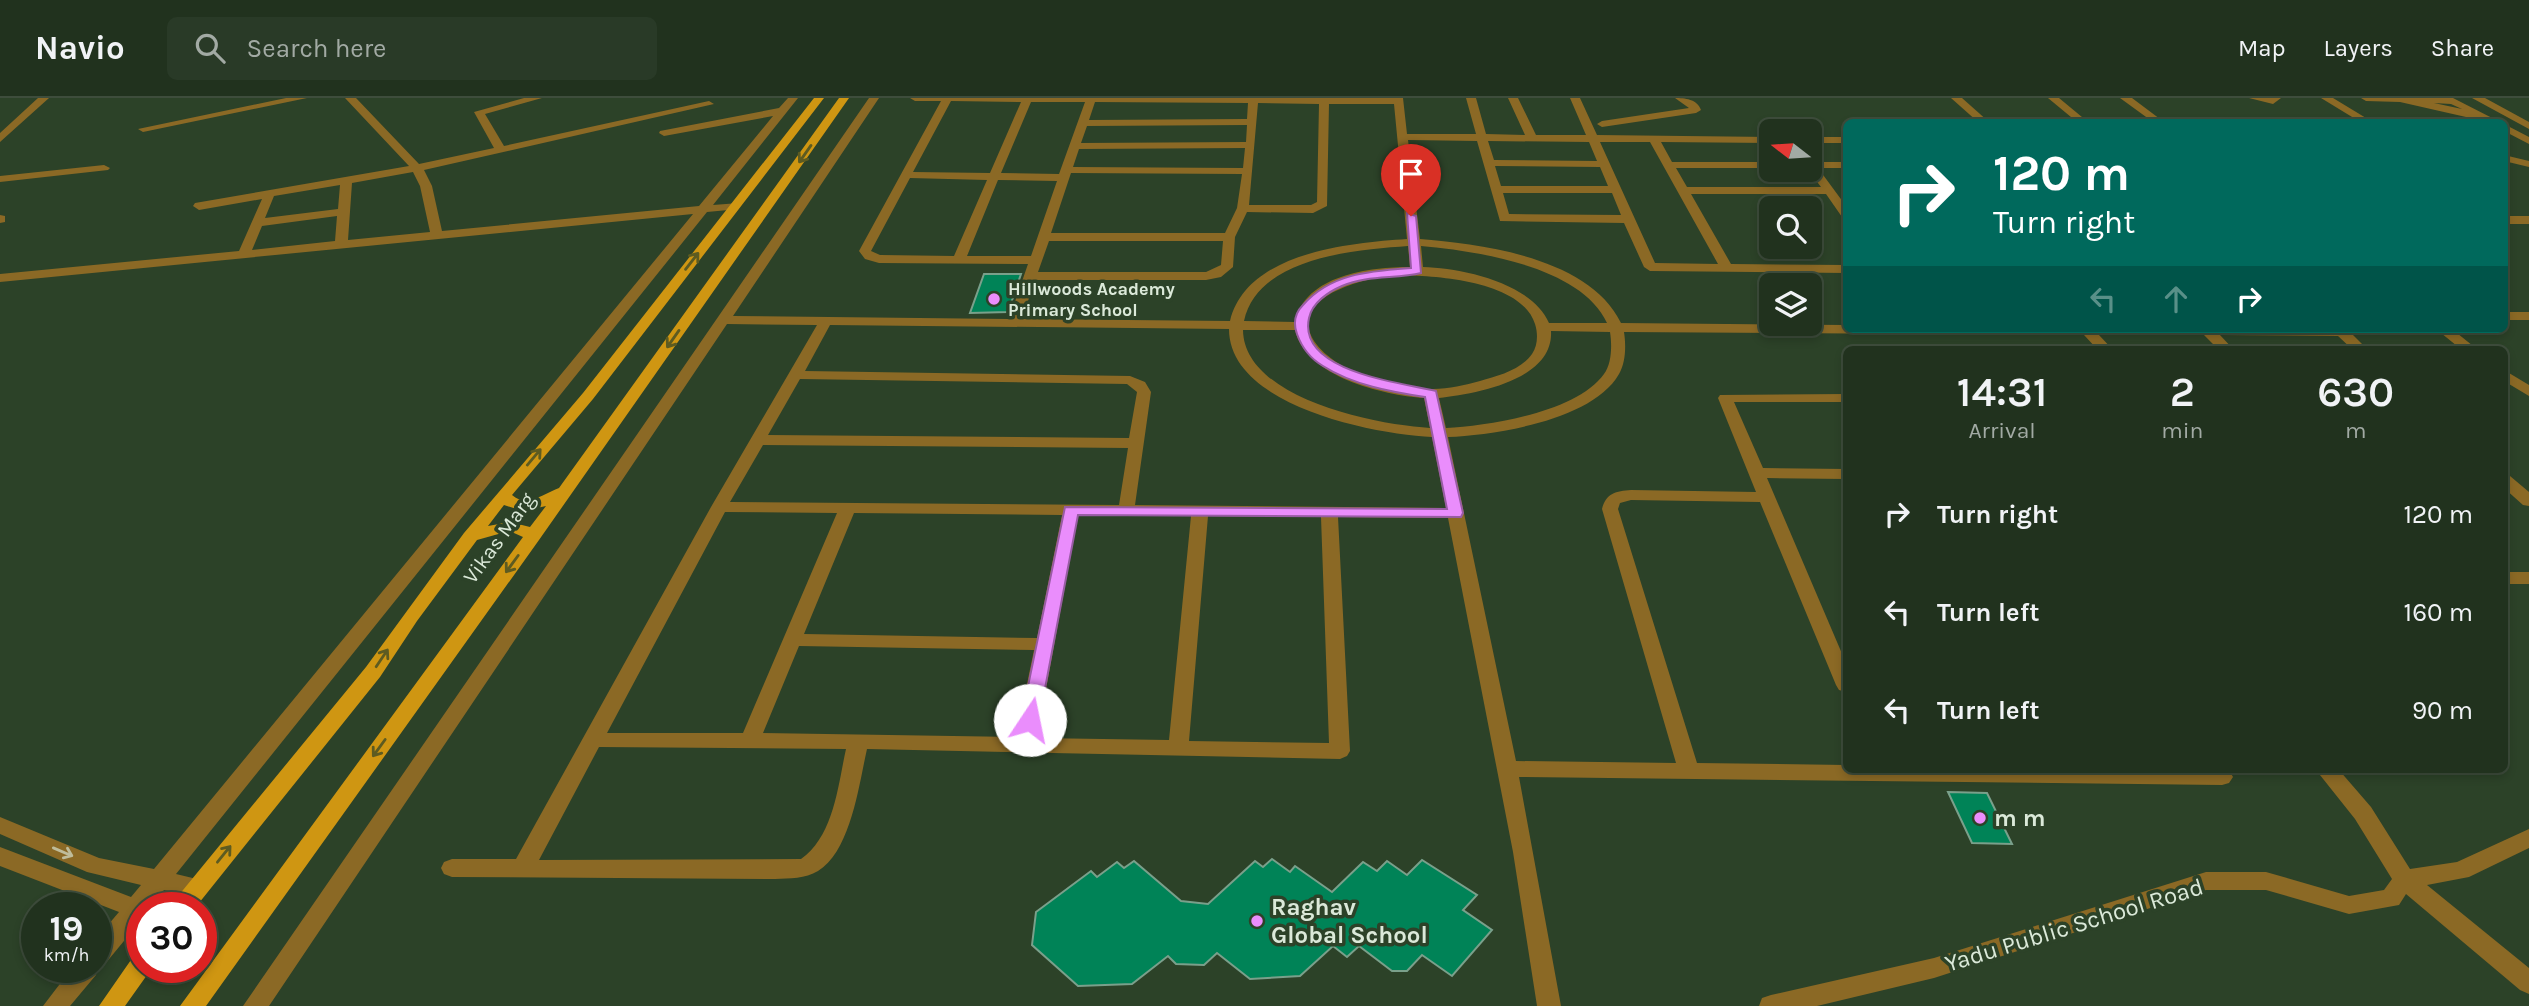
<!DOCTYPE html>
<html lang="en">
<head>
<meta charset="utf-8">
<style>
  body { margin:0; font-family:Karla,sans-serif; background:#293a27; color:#f1f3f6; height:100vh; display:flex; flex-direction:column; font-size:26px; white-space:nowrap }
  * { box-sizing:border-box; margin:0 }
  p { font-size:23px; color:#a2aaa4 }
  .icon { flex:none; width:38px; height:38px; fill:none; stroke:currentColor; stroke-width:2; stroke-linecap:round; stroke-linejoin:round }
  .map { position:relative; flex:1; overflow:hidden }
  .panel { position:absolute; left:1843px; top:248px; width:665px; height:427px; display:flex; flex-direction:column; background:#21321e; border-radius:10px; box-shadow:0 4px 10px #0003,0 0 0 2px #3e4d3c }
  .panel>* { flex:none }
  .guide { position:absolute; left:1843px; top:21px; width:665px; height:214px; border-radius:10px; box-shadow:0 4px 10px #0003,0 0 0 2px #3e4d3c; background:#00695c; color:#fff; overflow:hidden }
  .needle { width:46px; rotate:287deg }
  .buttons { position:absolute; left:1759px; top:21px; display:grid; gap:14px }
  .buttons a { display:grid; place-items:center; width:63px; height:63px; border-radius:10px; background:#21321e; box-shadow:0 4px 10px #0003,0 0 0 2px #3e4d3c; font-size:35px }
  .speed { position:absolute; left:21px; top:794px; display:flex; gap:14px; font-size:35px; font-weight:700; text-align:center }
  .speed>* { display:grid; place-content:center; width:91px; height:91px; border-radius:50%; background:#21321e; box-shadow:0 4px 10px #0003,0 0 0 2px #3e4d3c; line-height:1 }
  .speed small { font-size:18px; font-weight:400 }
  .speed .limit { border:10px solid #d22; background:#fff; color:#111 }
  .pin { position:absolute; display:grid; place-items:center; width:60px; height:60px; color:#fff; margin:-72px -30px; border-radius:50% 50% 50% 0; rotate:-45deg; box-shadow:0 0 7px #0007 }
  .pin .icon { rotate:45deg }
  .me { position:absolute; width:77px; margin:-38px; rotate:11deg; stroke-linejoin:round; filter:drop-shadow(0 0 5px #0008) }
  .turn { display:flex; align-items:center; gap:24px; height:147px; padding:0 35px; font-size:32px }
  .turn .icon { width:91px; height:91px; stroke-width:2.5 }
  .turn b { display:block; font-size:49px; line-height:60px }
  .lanes { display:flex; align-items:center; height:66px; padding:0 35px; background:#0003; justify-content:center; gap:35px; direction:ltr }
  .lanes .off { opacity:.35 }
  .eta { display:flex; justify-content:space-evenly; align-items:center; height:119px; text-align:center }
  .eta b { font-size:42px; font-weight:600; line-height:49px }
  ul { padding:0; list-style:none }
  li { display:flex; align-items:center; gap:21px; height:98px; padding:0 35px }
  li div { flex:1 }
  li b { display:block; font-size:26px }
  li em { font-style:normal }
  header { display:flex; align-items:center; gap:42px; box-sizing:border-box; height:98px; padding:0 35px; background:#21321e; border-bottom:2px solid #3e4d3c }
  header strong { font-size:33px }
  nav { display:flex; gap:38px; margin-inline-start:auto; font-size:24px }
  .search { width:490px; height:63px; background:#293a27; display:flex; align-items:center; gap:18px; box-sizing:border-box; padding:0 24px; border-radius:10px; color:#a2aaa4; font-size:26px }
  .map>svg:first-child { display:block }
</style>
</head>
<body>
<header>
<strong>Navio</strong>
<div class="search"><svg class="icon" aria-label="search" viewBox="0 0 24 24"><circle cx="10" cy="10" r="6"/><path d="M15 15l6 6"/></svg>Search here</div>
<nav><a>Map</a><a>Layers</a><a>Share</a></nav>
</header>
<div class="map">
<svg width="2529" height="908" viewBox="0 0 2529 908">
  <rect width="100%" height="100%" fill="#2c4228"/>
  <!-- building -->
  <path fill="#008357" stroke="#7aa08b" stroke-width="2" d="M984,176H1021L1008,214L970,215Z
    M1948,694L1987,695L2012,746L1972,745Z
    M1272,761L1290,774L1295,768L1332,794L1363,764L1377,773L1387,763L1407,777L1422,762L1477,797L1463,812L1492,832L1452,878L1422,857L1407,873H1392L1359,848L1347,859L1333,848L1300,878L1250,881L1217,855L1204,867L1176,866L1168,858L1132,886L1078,888L1032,847L1036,814L1091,773L1097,779L1117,764L1124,770L1134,763L1181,803L1208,806L1255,763L1263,769Z"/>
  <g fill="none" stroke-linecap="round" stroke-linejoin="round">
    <!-- minor -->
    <path fill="#8b6925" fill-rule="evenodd" d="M38,0H49L0,44V35Z
      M286,0H307L143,34L138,31Z
      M345,0H356L419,66L494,50L474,14L524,0H542L485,16L504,48L709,3L714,6L424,72L432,88L442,133L699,108L773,18L664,38L659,35L660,33L779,10L788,0H798L713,107L739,105V111L707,114L176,776L205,783L208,790L205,797L197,799L164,792L151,808L153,810H142V821L105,866L98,868L96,877L70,908H43L72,870H96V841L119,814L0,768V749L131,799L141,787L87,774L0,736V719L99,760L154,771L693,116L0,184V176L239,153L262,101L199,112L193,108L195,105L409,68ZM413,74L420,88L430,134L348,142L352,85ZM340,87L338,111L265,120L274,98ZM337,118L335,143L252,152L262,128Z
      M869,0H879L733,218L1009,221L1028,166L879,165L865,161L859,153L941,3H915L910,0H1403L1407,36H1476L1466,0H1476L1486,36L1525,37L1508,0H1518L1536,37H1586L1570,0H1580L1597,37L1771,39V45L1661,44L1672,64H1771V70H1676L1687,89H1821L1808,72L1810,64H1846V70H1818L1846,108V120L1842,119L1826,96H1691L1731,166L1846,167V175L1650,173L1644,169L1624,125L1500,123L1477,43L1408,42L1420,141C1483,146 1590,160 1621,225L1846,227V231H2347L2368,252H2353L2338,238L2220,237L2234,252H2219L2204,237H2099L2113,252H2098L2084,237L1624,234C1626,247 1626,264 1619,276C1593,322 1496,337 1448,339L1516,663L1676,665L1602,411C1606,395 1616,393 1631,392L1756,394L1718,300L1720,297L1846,296V304H1734L1763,370L1846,371V381L1767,380L1846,565V594L1839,592L1836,587L1760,404L1631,402L1620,405L1618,411L1697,665L1846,667V672H2229L2233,679L2229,685L2222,687L1519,679L1561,908H1537L1513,754L1448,420L1338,419L1350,653L1347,658L1340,661L867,651C859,686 851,753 818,773C805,781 790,780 775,781L452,779L444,776L441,770L444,764L452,761H516L711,409L817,227L727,226L269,908H243ZM951,3L1021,4L990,75L913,74ZM1031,4H1085L1059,76L1001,75ZM1095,4L1248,5L1247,21L1089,22ZM1258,5L1319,6L1317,104L1311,107H1249ZM1329,6H1394L1407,141C1349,145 1247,154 1230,223L1022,221L1035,182H1206L1221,179L1233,169L1235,139L1247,114L1313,115L1327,108ZM1247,27L1246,44L1081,45L1087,28ZM1488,43L1589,44L1597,63L1494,62ZM1600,44H1650L1718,166L1655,165ZM1245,50L1243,70L1073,69L1079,51ZM1495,68L1600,69L1608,88H1501ZM1071,75L1242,76L1237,110L1225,135H1051ZM910,80L987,82L954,158L880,157L871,153ZM998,82L1057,83L1031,158H967ZM1503,95H1612L1621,117L1509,116ZM1049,143H1223L1221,167L1206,174H1038ZM1408,148L1410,169C1370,169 1305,177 1295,224L1244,223C1258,159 1355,152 1408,148ZM1421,148C1476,153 1581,168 1607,225H1549C1532,185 1462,170 1423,169ZM1391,177C1429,177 1521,181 1535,226C1538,235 1538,248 1532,256C1521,272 1498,278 1480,283C1465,287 1449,291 1433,291C1334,292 1232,204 1391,177ZM830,227L1229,231C1229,308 1374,336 1432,339L1446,410L1135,407L1151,294L1145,284L1130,278L805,273ZM1243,232H1295C1306,279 1383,297 1424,300L1430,330C1377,327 1244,301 1243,232ZM1551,233L1610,234C1612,247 1612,265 1604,276C1577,314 1489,328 1446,330L1439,300C1476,296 1554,282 1551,233ZM800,281L1127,286L1137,294L1129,340L768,337ZM763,347L1128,350L1119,407L730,404ZM725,414L837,415L743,635H607ZM854,415L1062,417L1037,540L804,536ZM1078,417L1191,418L1169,642L1037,640ZM1208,418L1321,419L1329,645L1189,643ZM799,548L1034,552L1016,639L763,635ZM599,649L846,651C838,687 834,738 801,761L539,762Z
      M1675,0C1685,0 1697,1 1701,12L1696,15L1602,29L1597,26L1602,23L1689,10Z
      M1951,0H1962L1989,24H1978Z
      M2048,0H2059L2088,24H2077Z
      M2120,0H2132L2164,24H2153Z
      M2249,0H2281L2273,6Z
      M2321,0H2333L2366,20L2357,22Z
      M2361,0H2453L2500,24H2488L2400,4L2366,3ZM2434,5L2451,6L2462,11Z
      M2472,0H2485L2529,24V31Z
      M2504,26L2529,39V46L2504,33Z
      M1810,39H1846V45H1810Z
      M2504,57L2529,63V69L2504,63Z
      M104,67L110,70L108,72L0,84V78Z
      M0,117L5,118V124L0,125Z
      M2504,118H2529V126H2504Z
      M2504,214H2529V222H2504Z
      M2436,231H2452L2478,252H2462Z
      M2504,272L2529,287V298L2504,283Z
      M2504,376L2510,378L2529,394V408L2523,407L2504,390Z
      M2504,474H2529V486H2504Z
      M2316,672H2339L2371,709L2410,771L2457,764L2529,731V750L2469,779L2427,787L2529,870V896L2520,892L2406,796L2399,807L2349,816L2266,792H2206L1934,880L1817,908H1759L1762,900L1771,897L1934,860L2206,774H2266L2349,798L2384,792L2392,781L2355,721Z"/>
    <!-- major -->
    <path fill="#cf9612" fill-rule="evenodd" d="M814,0H824L593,301L512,397C527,410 543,396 559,390L839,0H849L539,442L206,908H180L523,439L514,435H502L477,442L417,523L380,579L195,810H170L174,803L366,569L464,435L583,295ZM504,407L523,413L546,408L530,429L510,424L488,428Z
      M142,856V870H152L125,908H99L133,859Z"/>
  </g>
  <!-- one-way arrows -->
  <defs><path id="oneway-shaft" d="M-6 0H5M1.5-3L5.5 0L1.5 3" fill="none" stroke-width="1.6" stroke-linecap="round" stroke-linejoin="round" transform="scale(1.75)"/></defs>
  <g stroke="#5d5b21">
    <use href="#oneway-shaft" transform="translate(805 56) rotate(125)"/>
    <use href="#oneway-shaft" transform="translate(692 163) rotate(-52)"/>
    <use href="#oneway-shaft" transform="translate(673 241) rotate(125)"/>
    <use href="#oneway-shaft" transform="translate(534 359) rotate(-50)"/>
    <use href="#oneway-shaft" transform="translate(512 466) rotate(126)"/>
    <use href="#oneway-shaft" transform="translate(382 560) rotate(-56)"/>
    <use href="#oneway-shaft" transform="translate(379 650) rotate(126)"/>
    <use href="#oneway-shaft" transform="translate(224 756) rotate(-51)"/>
  </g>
  <use stroke="#bfbc9a" href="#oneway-shaft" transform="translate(63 754) rotate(23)"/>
  <!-- route -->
  <path fill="#ea8dfc" stroke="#985ca4" stroke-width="2" d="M1407,115L1416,118L1421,175C1395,181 1367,177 1342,188C1328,194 1312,205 1309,220C1297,274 1403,285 1436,293L1463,415L1461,419L1078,417L1039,622L1037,627H1024L1021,622L1065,409L1447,411L1425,299C1391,294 1353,287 1323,268C1311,261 1302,250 1297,236C1293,225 1295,215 1303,207C1331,175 1371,173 1411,170Z"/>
  <!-- markers -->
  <g fill="#ea8dfc" stroke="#2c4228" stroke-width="2.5">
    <circle cx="994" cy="201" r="7"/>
    <circle cx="1980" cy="720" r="7"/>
    <circle cx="1257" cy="823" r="7"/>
  </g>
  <g text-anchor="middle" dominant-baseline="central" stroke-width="7" stroke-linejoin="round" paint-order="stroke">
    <!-- far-poi labels -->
    <g font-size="18" font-weight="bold" fill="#dbe9d9" stroke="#2c4228" text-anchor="start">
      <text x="1008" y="191">Hillwoods Academy<tspan x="1008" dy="21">Primary School</tspan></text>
    </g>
    <!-- street labels -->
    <g font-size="21" fill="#dbe9d9" stroke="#2c4228">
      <text transform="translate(499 440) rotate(-54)">Vikas Marg</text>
    </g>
    <!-- near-poi labels -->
    <g font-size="24" font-weight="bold" fill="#dbe9d9" stroke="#2c4228" text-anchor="start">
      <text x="1994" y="720">m m</text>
      <text x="1271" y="809">Raghav<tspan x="1271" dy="28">Global School</tspan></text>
    </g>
    <!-- near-street labels -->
    <g font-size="24" fill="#dbe9d9" stroke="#2c4228">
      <text transform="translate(2074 827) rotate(-17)">Yadu Public School Road</text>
    </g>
  </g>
</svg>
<div class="buttons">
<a><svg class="needle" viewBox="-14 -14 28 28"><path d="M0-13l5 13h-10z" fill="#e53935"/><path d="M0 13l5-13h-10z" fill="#a2aaa4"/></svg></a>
<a><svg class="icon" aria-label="search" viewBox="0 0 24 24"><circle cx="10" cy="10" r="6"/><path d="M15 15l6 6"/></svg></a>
<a><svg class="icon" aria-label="layers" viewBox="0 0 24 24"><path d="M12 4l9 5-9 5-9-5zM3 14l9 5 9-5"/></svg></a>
</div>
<div class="speed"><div>19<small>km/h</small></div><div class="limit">30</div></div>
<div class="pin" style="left:1411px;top:118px;background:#d93025"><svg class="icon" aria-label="arrive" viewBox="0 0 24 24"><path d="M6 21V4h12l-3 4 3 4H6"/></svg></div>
<svg class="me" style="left:1030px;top:622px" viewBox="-20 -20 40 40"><circle r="19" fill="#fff"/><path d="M0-13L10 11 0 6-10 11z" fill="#ea8dfc"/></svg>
<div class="guide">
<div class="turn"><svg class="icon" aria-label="right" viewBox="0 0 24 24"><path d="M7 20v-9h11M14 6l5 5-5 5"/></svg><div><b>120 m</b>Turn right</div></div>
<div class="lanes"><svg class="icon off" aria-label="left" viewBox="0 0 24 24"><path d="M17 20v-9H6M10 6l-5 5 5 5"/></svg><svg class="icon off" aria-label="ahead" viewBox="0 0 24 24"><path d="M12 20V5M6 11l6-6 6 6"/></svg><svg class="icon" aria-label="right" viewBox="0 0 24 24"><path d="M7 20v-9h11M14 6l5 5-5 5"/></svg></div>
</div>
<section class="panel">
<div class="eta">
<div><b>14:31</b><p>Arrival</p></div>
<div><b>2</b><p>min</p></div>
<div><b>630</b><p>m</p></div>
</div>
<ul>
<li><svg class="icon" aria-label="right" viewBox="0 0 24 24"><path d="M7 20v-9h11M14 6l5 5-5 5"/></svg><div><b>Turn right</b></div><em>120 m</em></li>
<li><svg class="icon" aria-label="left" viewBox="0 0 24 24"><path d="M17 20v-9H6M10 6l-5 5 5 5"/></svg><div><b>Turn left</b></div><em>160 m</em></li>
<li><svg class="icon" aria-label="left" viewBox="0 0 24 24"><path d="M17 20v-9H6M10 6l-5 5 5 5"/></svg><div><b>Turn left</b></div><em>90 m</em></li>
</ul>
</section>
</div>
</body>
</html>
